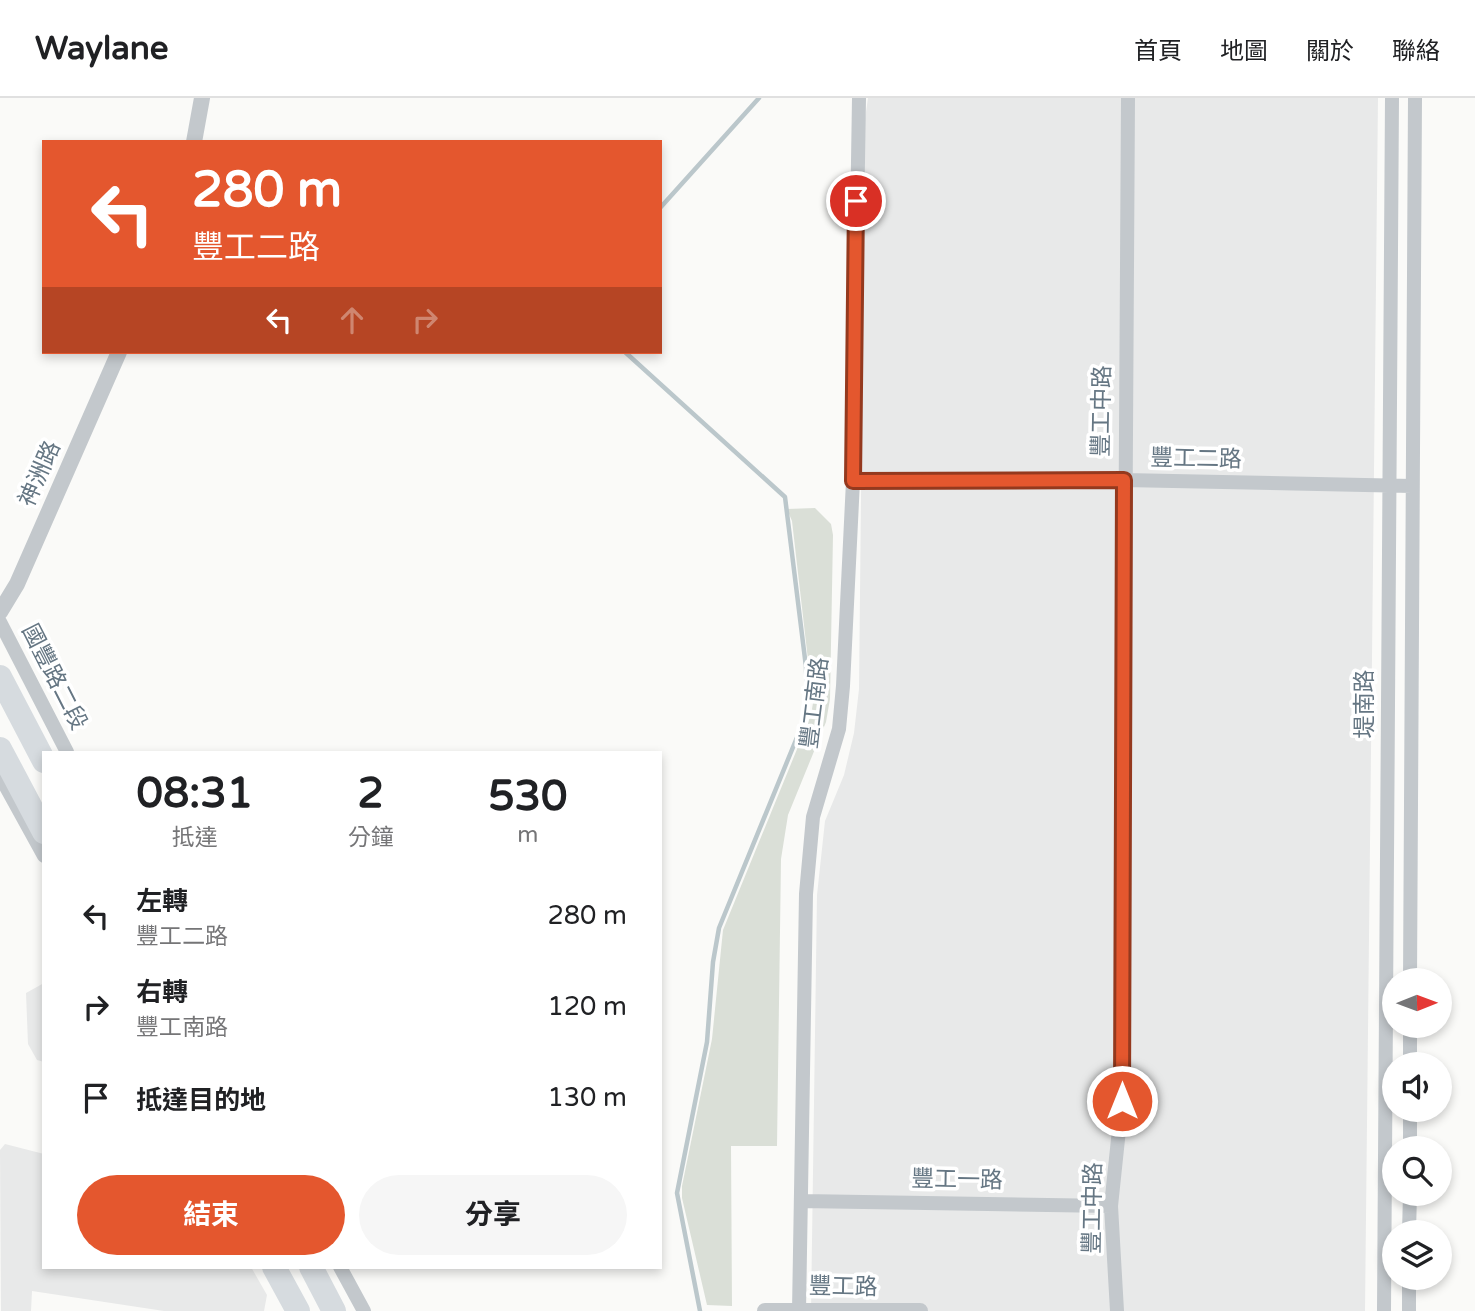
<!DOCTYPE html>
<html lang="zh-TW">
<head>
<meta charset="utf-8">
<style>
  body { margin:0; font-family:"Varela Round","Noto Sans TC",sans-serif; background:#f6f6f6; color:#202124; height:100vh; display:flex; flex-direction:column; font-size:26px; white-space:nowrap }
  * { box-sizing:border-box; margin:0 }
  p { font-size:23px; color:#757577 }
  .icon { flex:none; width:38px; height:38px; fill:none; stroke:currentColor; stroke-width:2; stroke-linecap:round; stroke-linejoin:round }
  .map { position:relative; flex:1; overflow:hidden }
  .details { position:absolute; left:42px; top:653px; width:620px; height:518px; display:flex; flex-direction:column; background:#fff; border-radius:0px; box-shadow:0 4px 10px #0003 }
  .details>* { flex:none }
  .guide { position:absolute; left:42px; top:42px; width:620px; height:214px; border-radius:0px; box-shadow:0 4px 10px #0003; background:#e4572e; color:#fff; overflow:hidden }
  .needle { width:46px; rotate:89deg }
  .tools { position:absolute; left:1382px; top:870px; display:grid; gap:14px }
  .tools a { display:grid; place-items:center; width:70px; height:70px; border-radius:50%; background:#fff; box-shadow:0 4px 10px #0003; font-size:35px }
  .pin { position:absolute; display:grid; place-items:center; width:60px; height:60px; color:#fff; margin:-30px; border:4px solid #fff; border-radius:50%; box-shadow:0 2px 7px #0007 }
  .me { position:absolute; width:77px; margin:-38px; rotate:0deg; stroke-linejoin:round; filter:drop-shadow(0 0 5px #0008) }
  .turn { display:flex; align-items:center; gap:24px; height:147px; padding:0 35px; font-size:32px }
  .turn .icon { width:91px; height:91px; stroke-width:2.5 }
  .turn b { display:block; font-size:49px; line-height:60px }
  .lanes { display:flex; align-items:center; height:66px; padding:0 35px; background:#0003; justify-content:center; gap:35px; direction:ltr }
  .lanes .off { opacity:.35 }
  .eta { display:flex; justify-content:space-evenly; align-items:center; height:119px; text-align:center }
  .eta b { font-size:42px; font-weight:700; line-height:49px }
  .cta { display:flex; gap:14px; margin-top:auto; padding:14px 35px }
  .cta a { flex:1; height:80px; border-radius:42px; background:#e4572e; color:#fff; font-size:28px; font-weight:700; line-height:80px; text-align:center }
  .cta a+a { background:#f6f6f6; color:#202124 }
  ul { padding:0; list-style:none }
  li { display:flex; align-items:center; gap:21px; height:91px; padding:0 35px }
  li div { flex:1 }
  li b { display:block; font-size:26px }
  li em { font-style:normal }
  header { display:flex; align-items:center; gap:42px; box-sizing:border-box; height:98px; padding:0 35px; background:#fff; border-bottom:2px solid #e0e0e0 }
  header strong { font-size:33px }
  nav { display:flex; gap:38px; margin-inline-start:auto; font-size:24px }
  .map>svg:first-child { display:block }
</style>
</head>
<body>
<header>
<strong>Waylane</strong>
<nav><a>首頁</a><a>地圖</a><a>關於</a><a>聯絡</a></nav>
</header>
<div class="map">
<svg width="1475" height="1213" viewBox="0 0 1475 1213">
  <rect width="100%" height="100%" fill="#fafaf8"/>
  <!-- built -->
  <path fill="#e8e9e9" d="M868,0H1378L1365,1213H811L817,797L825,723L844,677L854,635L859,591L865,21Z
    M44,885V964L37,962L28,946L26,895Z
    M5,1046L44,1056V1169H251L267,1197L264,1213H164L32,1193L31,1213H1L0,1052Z"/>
  <!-- green -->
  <path fill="#dadfd7" d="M815,410L831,426L833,437L830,601L826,624L788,717L781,761L777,1048H731L732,1208L707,1207L682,1100V1088L712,941L723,832L811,617L813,605L792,423L787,411Z"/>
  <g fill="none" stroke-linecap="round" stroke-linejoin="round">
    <!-- stream -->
    <path stroke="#bbc7cb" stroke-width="4.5" d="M660,110L759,0
      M625,254L785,399L806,569L807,615L719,830L713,864L707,944L677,1095L700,1213"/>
    <!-- minor -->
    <path stroke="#c3c8cc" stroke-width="14" d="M853,383L1124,382L1412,388
      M0,524L67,654
      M0,678L44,758
      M1410,882L1415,0
      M1410,966V928
      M1410,1050V1012
      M802,1103L1111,1108
      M1409,1134L1410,1096
      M340,1169L364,1213
      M799,1213L806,796L813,719L839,631L843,588L853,383L859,0
      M1117,1213L1111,1108L1122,1003L1128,0
      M1384,1213L1392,0
      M1409,1213V1180"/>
    <!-- tertiary -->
    <path stroke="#c3c8cc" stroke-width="16" d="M194,44L202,0
      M0,514L17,486L119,254
      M765,1213H920"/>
    <!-- motorway -->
    <path stroke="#d6dbdf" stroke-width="24" d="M0,579L44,663
      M0,651L44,734
      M274,1169L298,1213
      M311,1169L334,1213"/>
  </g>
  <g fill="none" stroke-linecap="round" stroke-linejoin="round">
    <defs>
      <path id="route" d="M856,103L853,383L1124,382L1122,1003"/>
    </defs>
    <!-- route casing -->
    <use href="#route" stroke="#94391e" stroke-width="18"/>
    <!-- route -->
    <use href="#route" stroke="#e4572e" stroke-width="12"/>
  </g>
  <g text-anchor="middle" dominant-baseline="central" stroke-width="7" stroke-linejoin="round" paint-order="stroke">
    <!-- street labels -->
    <g font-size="23" fill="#657683" stroke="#fff">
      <text transform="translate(1102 313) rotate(-89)">豐工中路</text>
      <text transform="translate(1196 361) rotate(1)">豐工二路</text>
      <text transform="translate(40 376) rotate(-66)">神洲路</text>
      <text transform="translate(54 579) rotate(63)">國豐路二段</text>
      <text transform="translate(815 605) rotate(-83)">豐工南路</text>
      <text transform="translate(1365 606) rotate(-90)">堤南路</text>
      <text transform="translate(957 1082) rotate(1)">豐工一路</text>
      <text transform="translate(1093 1110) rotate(-89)">豐工中路</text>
      <text transform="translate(843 1189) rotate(1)">豐工路</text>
    </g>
  </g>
</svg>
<div class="tools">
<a><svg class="needle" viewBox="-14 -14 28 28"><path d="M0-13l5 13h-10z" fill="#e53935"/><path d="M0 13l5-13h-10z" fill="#757577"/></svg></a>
<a><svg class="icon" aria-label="sound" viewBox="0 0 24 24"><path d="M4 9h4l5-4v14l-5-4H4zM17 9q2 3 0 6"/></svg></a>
<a><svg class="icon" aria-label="search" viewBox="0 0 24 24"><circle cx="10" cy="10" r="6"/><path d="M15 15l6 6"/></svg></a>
<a><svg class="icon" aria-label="layers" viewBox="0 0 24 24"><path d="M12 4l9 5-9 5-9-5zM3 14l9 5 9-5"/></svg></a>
</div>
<div class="pin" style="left:856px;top:103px;background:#d93025"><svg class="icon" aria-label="arrive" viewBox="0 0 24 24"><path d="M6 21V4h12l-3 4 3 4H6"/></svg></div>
<svg class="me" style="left:1122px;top:1003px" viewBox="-20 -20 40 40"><circle r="17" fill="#e4572e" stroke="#fff" stroke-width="3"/><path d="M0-11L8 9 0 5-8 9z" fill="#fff"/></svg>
<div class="guide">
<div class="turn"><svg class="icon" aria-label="left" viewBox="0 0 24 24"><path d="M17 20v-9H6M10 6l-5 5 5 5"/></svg><div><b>280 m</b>豐工二路</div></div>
<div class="lanes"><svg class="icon" aria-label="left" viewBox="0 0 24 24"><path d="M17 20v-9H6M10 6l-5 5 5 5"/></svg><svg class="icon off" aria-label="ahead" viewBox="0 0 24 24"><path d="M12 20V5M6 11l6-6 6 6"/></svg><svg class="icon off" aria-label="right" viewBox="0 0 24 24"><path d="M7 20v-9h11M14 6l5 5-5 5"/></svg></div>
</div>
<section class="details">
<div class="eta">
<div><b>08:31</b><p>抵達</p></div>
<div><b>2</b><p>分鐘</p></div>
<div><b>530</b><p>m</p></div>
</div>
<ul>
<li><svg class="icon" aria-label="left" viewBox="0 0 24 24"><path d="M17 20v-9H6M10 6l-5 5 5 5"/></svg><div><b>左轉</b><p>豐工二路</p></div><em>280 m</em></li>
<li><svg class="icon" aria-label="right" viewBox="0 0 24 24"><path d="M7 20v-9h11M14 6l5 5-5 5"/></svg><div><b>右轉</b><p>豐工南路</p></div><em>120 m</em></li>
<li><svg class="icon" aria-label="arrive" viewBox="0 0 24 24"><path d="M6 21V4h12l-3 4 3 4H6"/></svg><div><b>抵達目的地</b></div><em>130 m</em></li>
</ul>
<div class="cta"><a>結束</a><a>分享</a></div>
</section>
</div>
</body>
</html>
